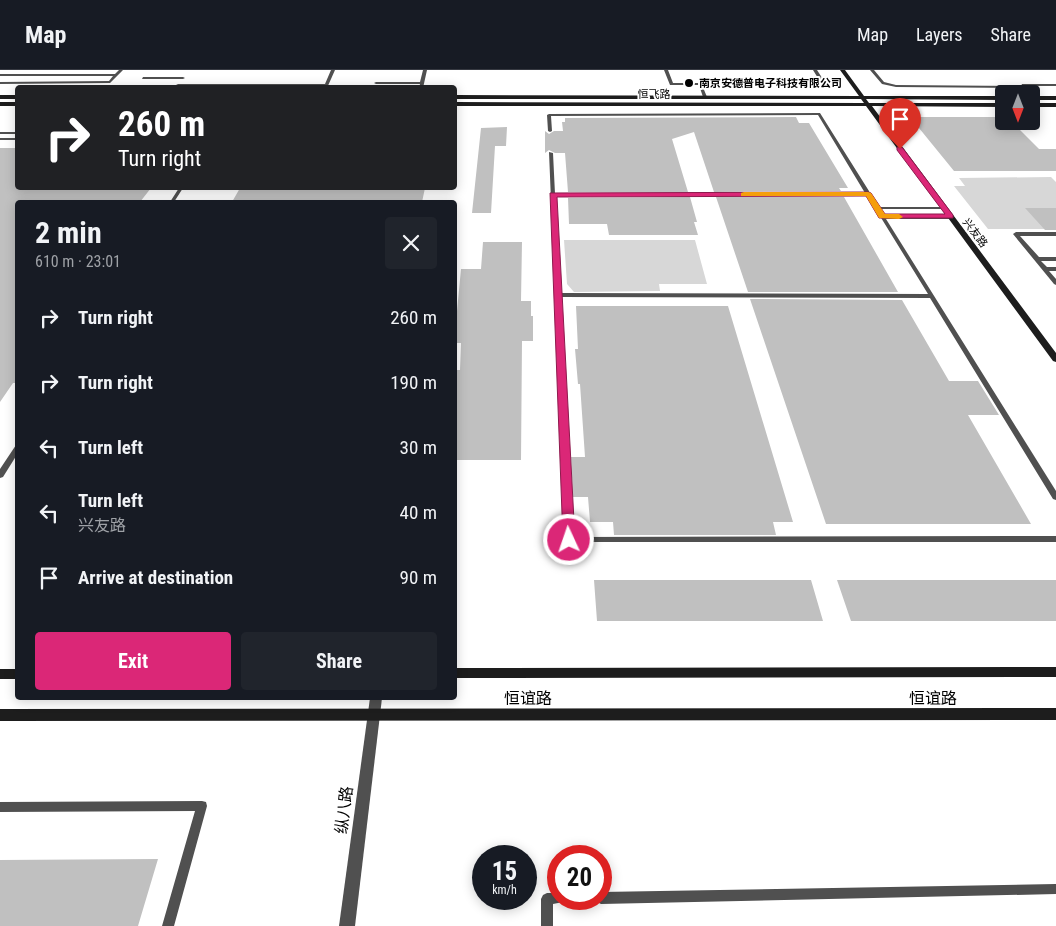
<!DOCTYPE html>
<html lang="en">
<head>
<meta charset="utf-8">
<style>
  body { margin:0; font-family:"Roboto Condensed","Noto Sans SC",sans-serif; background:#20242c; color:#f1f3f6; height:100vh; display:flex; flex-direction:column; font-size:19px; white-space:nowrap }
  * { box-sizing:border-box; margin:0 }
  p { font-size:16px; color:#9ea1a6 }
  .icon { flex:none; width:28px; height:28px; fill:none; stroke:currentColor; stroke-width:2; stroke-linecap:round; stroke-linejoin:round }
  .map { position:relative; flex:1; overflow:hidden }
  .side { position:absolute; left:15px; top:130px; width:442px; height:500px; display:flex; flex-direction:column; background:#171b24; border-radius:5px; box-shadow:0 2px 12px #0003 }
  .side>* { flex:none }
  .top-card { position:absolute; left:15px; top:15px; width:442px; height:105px; border-radius:5px; box-shadow:0 2px 12px #0003; background:#202124; color:#fff; overflow:hidden }
  .needle { width:32px; rotate:180deg }
  .tools { position:absolute; left:995px; top:15px; display:grid; gap:10px }
  .tools a { display:grid; place-items:center; width:45px; height:45px; border-radius:5px; background:#171b24; box-shadow:0 2px 12px #0003; font-size:25px }
  .speed { position:absolute; left:472px; top:775px; display:flex; gap:10px; font-size:25px; font-weight:700; text-align:center }
  .speed>* { display:grid; place-content:center; width:65px; height:65px; border-radius:50%; background:#171b24; box-shadow:0 2px 12px #0003; line-height:1 }
  .speed small { font-size:12px; font-weight:400 }
  .speed .limit { border:8px solid #d22; background:#fff; color:#111 }
  .pin { position:absolute; display:grid; place-items:center; width:42px; height:42px; color:#fff; margin:-51px -21px; border-radius:50% 50% 50% 0; rotate:-45deg; box-shadow:0 0 5px #0007 }
  .pin .icon { rotate:45deg }
  .me { position:absolute; width:55px; margin:-28px; rotate:357deg; stroke-linejoin:round; filter:drop-shadow(0 0 4px #0008) }
  .turn { display:flex; align-items:center; gap:18px; height:105px; padding:0 20px; font-size:22px }
  .turn .icon { width:65px; height:65px; stroke-width:2.5 }
  .turn b { display:block; font-size:35px; line-height:42px }
  .round { display:grid; place-items:center; flex:none; width:52px; height:52px; border-radius:5px; background:#20242c }
  .head { display:flex; align-items:center; justify-content:space-between; height:85px; padding:0 20px }
  h1 { font-size:30px; font-weight:700; line-height:38px }
  .button { display:flex; gap:10px; margin-top:auto; padding:10px 20px }
  .button a { flex:1; height:58px; border-radius:5px; background:#db2777; color:#fff; font-size:20px; font-weight:700; line-height:58px; text-align:center }
  .button a+a { background:#20242c; color:#f1f3f6 }
  ul { padding:0; list-style:none }
  li { display:flex; align-items:center; gap:15px; height:65px; padding:0 20px }
  li div { flex:1 }
  li b { display:block; font-size:19px }
  li em { font-style:normal }
  header { display:flex; align-items:center; gap:30px; box-sizing:border-box; height:70px; padding:0 25px; background:#171b24; border-bottom:1px solid #363941 }
  header strong { font-size:24px }
  nav { display:flex; gap:28px; margin-inline-start:auto; font-size:18px }
  .map>svg:first-child { display:block }
</style>
</head>
<body>
<header>
<strong>Map</strong>
<nav><a>Map</a><a>Layers</a><a>Share</a></nav>
</header>
<div class="map">
<svg width="1056" height="856" viewBox="0 0 1056 856">
  <rect width="100%" height="100%" fill="#fff"/>
  <!-- green -->
  <path fill="#d7d7d7" d="M1051,107L1056,112V159H988L954,116H965L959,108Z
    M564,170H695L707,214H659L660,221L574,222L567,214Z"/>
  <!-- building -->
  <path fill="#c0c0c0" d="M796,47L799,53H809L848,118H839L841,121L714,122L694,62L672,69L688,122H568L565,83H555L549,80L545,83V61L549,64L554,61H563L562,52H565V48Z
    M910,47H1004V51H1011L1039,79H1056V101H954Z
    M507,57L506,76H495L491,143H472L481,58Z
    M0,78H18V118H151L140,132H18V313H13L0,332Z
    M240,118H425L422,132H232Z
    M690,127L697,152H694L698,165H609L607,154H569L568,128Z
    M716,127H844L898,222H748Z
    M1025,138H1056V160H1045Z
    M483,172H522L521,231H531V246H533V271H522L521,390H455V300H460L461,273H455V262L461,199H481Z
    M750,229L902,230L949,311H978L999,345H968L1031,454H826Z
    M576,236H728L793,452H773L776,465H614L613,452H590L588,427H573L571,387H585L580,314H578L575,279H578Z
    M594,510H811L823,551H597Z
    M837,510H1056V551H851Z
    M158,789L138,856H0V790Z"/>
  <g fill="none" stroke-linecap="round" stroke-linejoin="round">
    <!-- lane -->
    <path fill="#505050" fill-rule="evenodd" d="M119,0H123L110,13L0,14V12L109,11L113,6H0V4H115Z
      M331,0H335L327,18H323L324,16H178L176,15L178,14H325Z
      M423,0H427L423,18H419L420,14H376L374,13L376,12H420Z
      M664,0H668L673,13H821L813,0H817L826,14L824,15H702L707,27L705,28L703,27L699,15H670Z
      M870,0H874L884,12L896,15L1021,16L1022,14H1056V16H1026L1038,28L1036,29L1031,26V24H1029L1023,18L896,17L882,14Z
      M143,7H183L185,8L183,9H142Z
      M820,43L879,137H944L946,138L944,139H881L884,145H950L953,147L950,149H886L1056,421V430L1053,429L930,228L561,227L573,467L1056,466V472H566L565,470L549,82L553,83L555,124L865,123L818,45L551,46L552,61L550,62L548,61L547,45L549,44ZM867,125L928,224L560,223L555,126Z
      M0,62H18V64H0Z
      M0,68H18V70H0Z
      M179,118H183L174,132H170Z
      M1056,162V166H1020L1039,187H1056V191H1041L1047,197H1056V201H1049L1056,209V215L1054,214L1013,164L1016,162Z
      M16,375H18V383L3,407L0,408V399Z
      M202,731L206,732L207,736L174,856H162L195,741L0,742V732Z
      M1056,814V824L601,834L597,832L596,829H601V822Z
      M547,823H559V829H564L563,832L553,834V856H541V829L543,825Z"/>
    <!-- street -->
    <path fill="#505050" fill-rule="evenodd" d="M370,628H382L355,856H339Z"/>
    <!-- secondary -->
    <path fill="#1d1d1d" fill-rule="evenodd" d="M840,0H845L864,26H1004V30L866,29L869,33H1004V37L872,36L1056,283V292L1053,291L866,36H455V32L864,33L861,29H455V25L859,26Z
      M0,25H18V29H0Z
      M1031,26H1056V30H1031Z
      M0,32H18V36H0Z
      M1031,33H1056V37H1031Z
      M1056,597V607L455,608V598Z
      M0,599H18V609H0Z
      M1056,638V650L0,651V639Z"/>
  </g>
  <!-- route -->
  <path fill="#db2777" stroke="#8e194d" d="M897,77H902L953,145V148H879L866,126L557,127L575,470L574,473H565L563,470L550,123L868,122L871,123L885,144H945L897,80Z"/>
  <!-- slow -->
  <path fill="#f59e0b" d="M744,122H868L871,123L885,144H899L903,147L899,149L879,148L866,126H741V123Z"/>
  <!-- markers -->
  <circle fill="#000" stroke="#fff" stroke-width="2" cx="689" cy="13" r="5"/>
  <g text-anchor="middle" dominant-baseline="central" stroke-width="4" stroke-linejoin="round" paint-order="stroke">
    <!-- far-poi labels -->
    <g font-size="11" font-weight="bold" fill="#000" stroke="#fff" text-anchor="start">
      <text x="699" y="13">南京安德普电子科技有限公司</text>
    </g>
    <!-- far-street labels -->
    <g font-size="11" fill="#000" stroke="#fff">
      <text x="654" y="24">恒飞路</text>
      <text transform="translate(975 163) rotate(53)">兴友路</text>
    </g>
    <!-- near-street labels -->
    <g font-size="16" fill="#000" stroke="#fff">
      <text x="528" y="628">恒谊路</text>
      <text x="933" y="628">恒谊路</text>
      <text transform="translate(344 740) rotate(-83)">纵八路</text>
    </g>
  </g>
</svg>
<div class="tools">
<a><svg class="needle" viewBox="-14 -14 28 28"><path d="M0-13l5 13h-10z" fill="#e53935"/><path d="M0 13l5-13h-10z" fill="#9ea1a6"/></svg></a>
</div>
<div class="speed"><div>15<small>km/h</small></div><div class="limit">20</div></div>
<div class="pin" style="left:900px;top:79px;background:#d93025"><svg class="icon" aria-label="arrive" viewBox="0 0 24 24"><path d="M6 21V4h12l-3 4 3 4H6"/></svg></div>
<svg class="me" style="left:569px;top:470px" viewBox="-20 -20 40 40"><circle r="17" fill="#db2777" stroke="#fff" stroke-width="3"/><path d="M0-11L8 9 0 5-8 9z" fill="#fff"/></svg>
<div class="top-card">
<div class="turn"><svg class="icon" aria-label="right" viewBox="0 0 24 24"><path d="M7 20v-9h11M14 6l5 5-5 5"/></svg><div><b>260 m</b>Turn right</div></div>
</div>
<section class="side">
<div class="head"><div><h1>2 min</h1><p>610 m · 23:01</p></div><a class="round"><svg class="icon" aria-label="close" viewBox="0 0 24 24"><path d="M6 6l12 12M18 6L6 18"/></svg></a></div>
<ul>
<li><svg class="icon" aria-label="right" viewBox="0 0 24 24"><path d="M7 20v-9h11M14 6l5 5-5 5"/></svg><div><b>Turn right</b></div><em>260 m</em></li>
<li><svg class="icon" aria-label="right" viewBox="0 0 24 24"><path d="M7 20v-9h11M14 6l5 5-5 5"/></svg><div><b>Turn right</b></div><em>190 m</em></li>
<li><svg class="icon" aria-label="left" viewBox="0 0 24 24"><path d="M17 20v-9H6M10 6l-5 5 5 5"/></svg><div><b>Turn left</b></div><em>30 m</em></li>
<li><svg class="icon" aria-label="left" viewBox="0 0 24 24"><path d="M17 20v-9H6M10 6l-5 5 5 5"/></svg><div><b>Turn left</b><p>兴友路</p></div><em>40 m</em></li>
<li><svg class="icon" aria-label="arrive" viewBox="0 0 24 24"><path d="M6 21V4h12l-3 4 3 4H6"/></svg><div><b>Arrive at destination</b></div><em>90 m</em></li>
</ul>
<div class="button"><a>Exit</a><a>Share</a></div>
</section>
</div>
</body>
</html>
